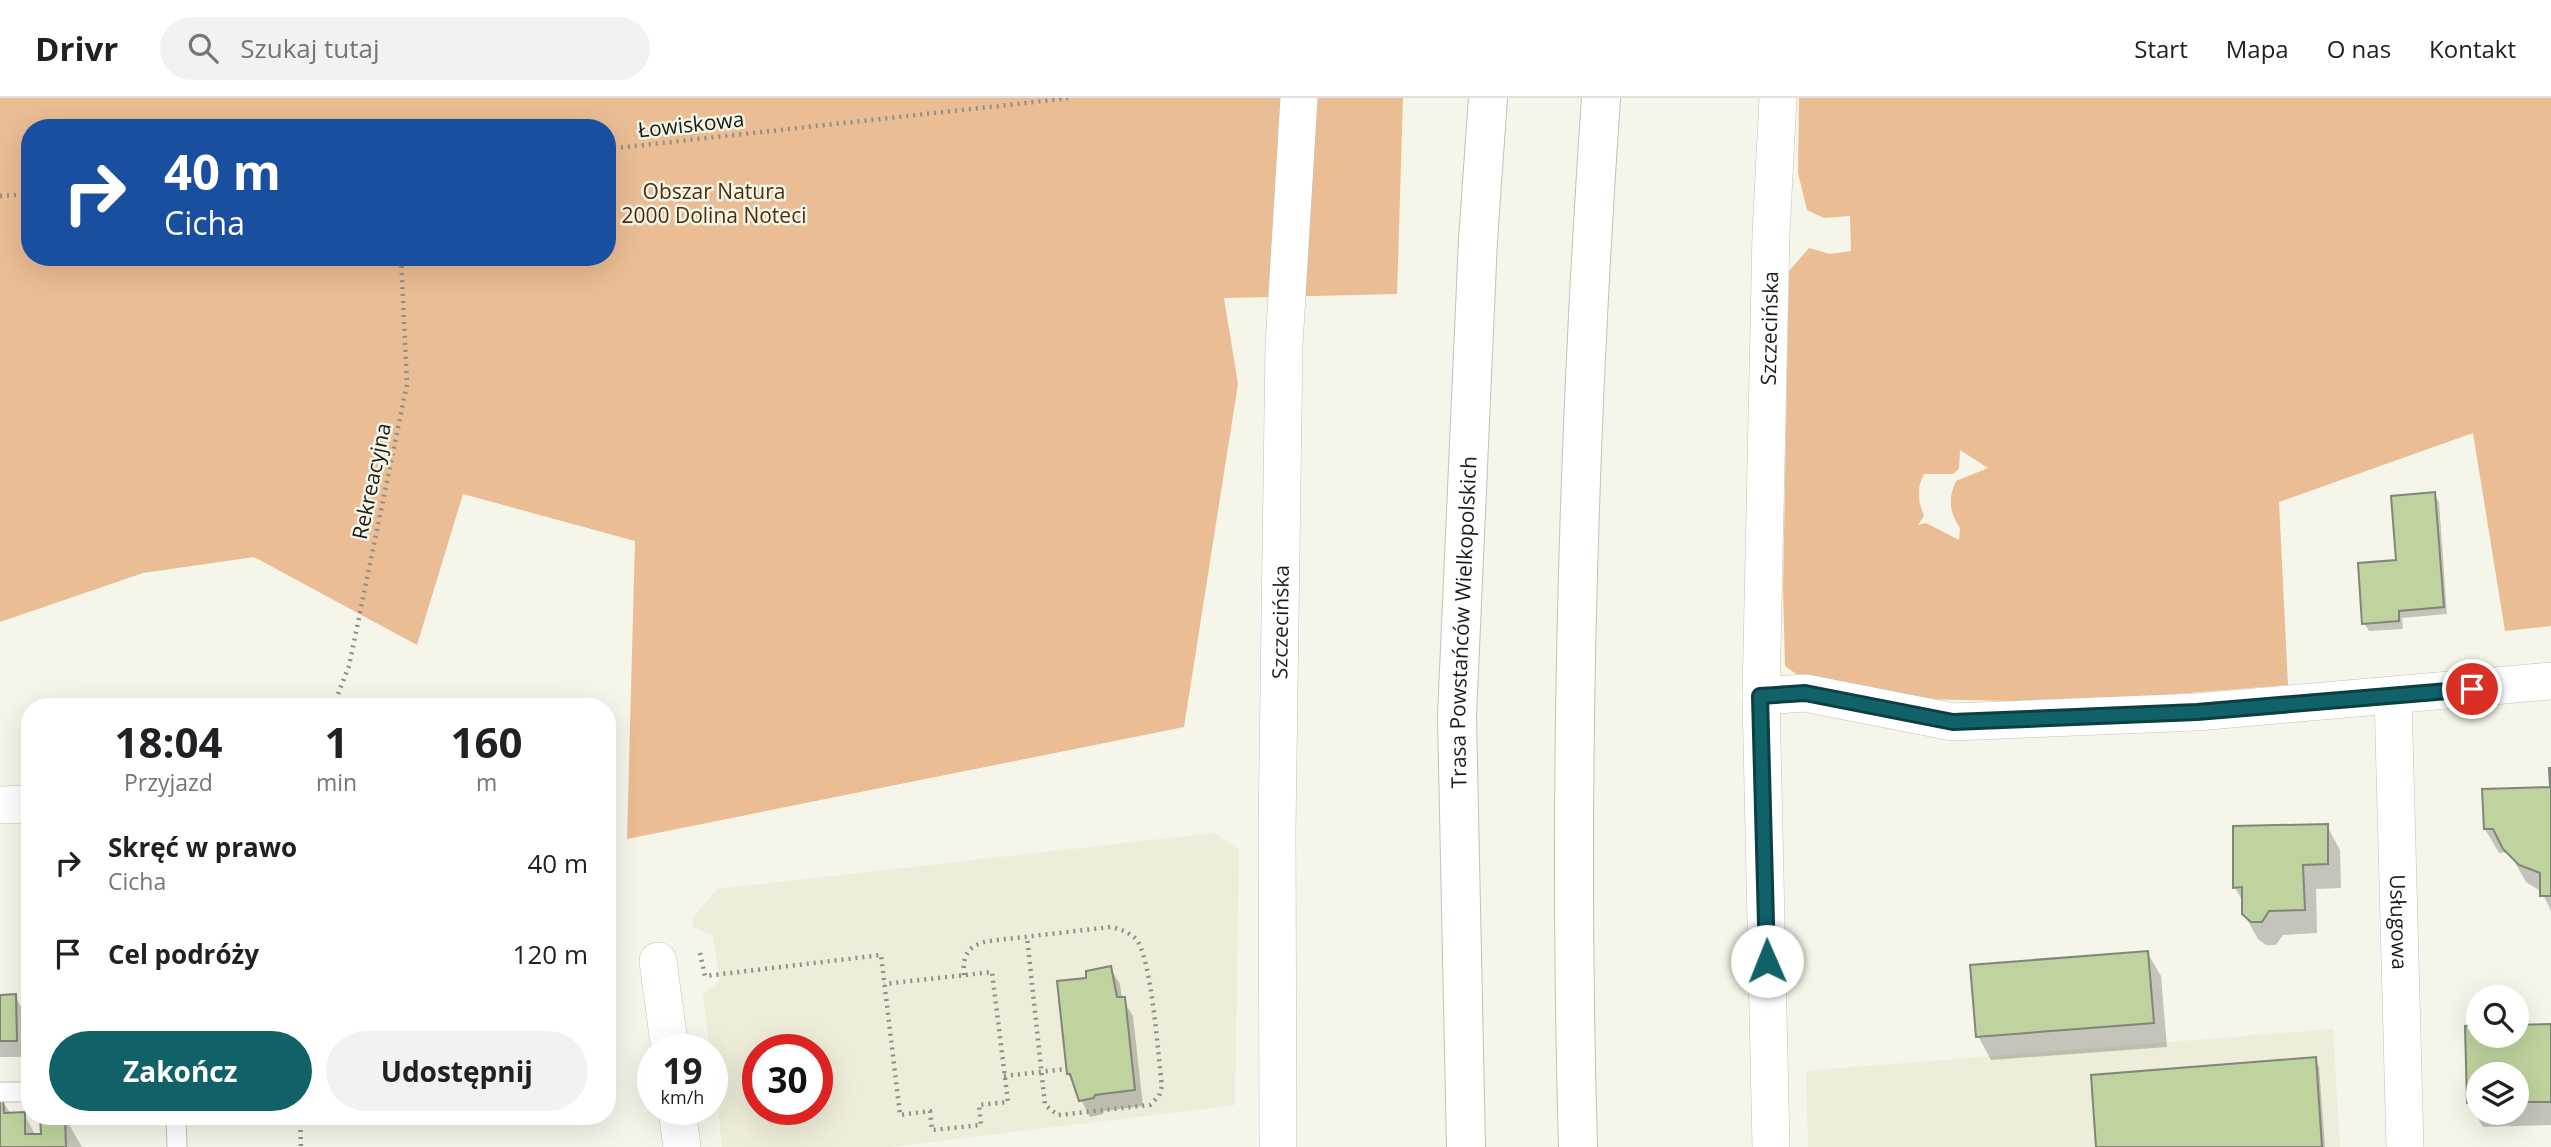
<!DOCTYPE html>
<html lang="pl">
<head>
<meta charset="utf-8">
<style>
  body { margin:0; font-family:"Open Sans",sans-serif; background:#f2f2f2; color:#202124; height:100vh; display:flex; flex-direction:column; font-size:26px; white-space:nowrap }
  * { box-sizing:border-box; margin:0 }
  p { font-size:23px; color:#757577 }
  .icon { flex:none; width:38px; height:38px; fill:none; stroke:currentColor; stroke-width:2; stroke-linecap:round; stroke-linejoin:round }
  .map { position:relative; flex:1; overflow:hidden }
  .panel { position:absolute; left:21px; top:600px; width:595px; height:427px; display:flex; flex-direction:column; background:#fff; border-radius:28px; box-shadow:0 7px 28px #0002 }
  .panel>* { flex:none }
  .banner { position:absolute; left:21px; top:21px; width:595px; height:147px; border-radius:28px; box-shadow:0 7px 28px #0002; background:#1a4fa0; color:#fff; overflow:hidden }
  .buttons { position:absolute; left:2466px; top:887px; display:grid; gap:14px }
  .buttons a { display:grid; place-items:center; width:63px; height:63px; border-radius:50%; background:#fff; box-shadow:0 7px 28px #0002; font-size:35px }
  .speed { position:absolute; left:637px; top:936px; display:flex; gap:14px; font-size:35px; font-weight:700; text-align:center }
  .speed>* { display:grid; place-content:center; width:91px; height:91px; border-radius:50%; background:#fff; box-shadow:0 7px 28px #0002; line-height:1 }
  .speed small { font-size:18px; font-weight:400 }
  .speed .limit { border:10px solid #d22; background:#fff; color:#111 }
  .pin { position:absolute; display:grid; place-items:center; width:60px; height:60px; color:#fff; margin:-30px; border:4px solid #fff; border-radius:50%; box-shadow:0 2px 7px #0007 }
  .me { position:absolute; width:77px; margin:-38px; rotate:359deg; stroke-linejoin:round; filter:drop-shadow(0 0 5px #0008) }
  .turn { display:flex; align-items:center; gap:24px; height:147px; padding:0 28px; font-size:32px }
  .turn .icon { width:91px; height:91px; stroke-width:2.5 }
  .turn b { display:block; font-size:49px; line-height:60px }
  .eta { display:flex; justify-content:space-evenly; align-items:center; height:119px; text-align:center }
  .eta b { font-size:42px; font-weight:700; line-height:49px }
  .button { display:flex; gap:14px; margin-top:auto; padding:14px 28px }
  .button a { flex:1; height:80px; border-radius:42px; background:#116169; color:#fff; font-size:28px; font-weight:700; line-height:80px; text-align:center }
  .button a+a { background:#f2f2f2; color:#202124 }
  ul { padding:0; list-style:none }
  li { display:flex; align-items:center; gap:21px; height:91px; padding:0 28px }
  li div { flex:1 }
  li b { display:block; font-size:26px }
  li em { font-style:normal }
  header { display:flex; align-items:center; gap:42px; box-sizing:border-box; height:98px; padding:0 35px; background:#fff; border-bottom:2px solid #e0e0e0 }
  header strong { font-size:33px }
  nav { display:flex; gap:38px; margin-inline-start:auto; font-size:24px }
  .search { width:490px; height:63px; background:#f2f2f2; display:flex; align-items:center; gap:18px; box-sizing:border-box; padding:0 24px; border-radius:38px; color:#757577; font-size:26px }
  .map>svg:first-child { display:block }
</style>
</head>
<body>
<header>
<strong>Drivr</strong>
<div class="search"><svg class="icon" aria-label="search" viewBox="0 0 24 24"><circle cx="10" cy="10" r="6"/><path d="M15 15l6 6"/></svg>Szukaj tutaj</div>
<nav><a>Start</a><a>Mapa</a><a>O nas</a><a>Kontakt</a></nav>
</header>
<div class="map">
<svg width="2551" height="1049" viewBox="0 0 2551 1049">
  <rect width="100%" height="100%" fill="#f6f5e9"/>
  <!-- built -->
  <path fill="#eeedd9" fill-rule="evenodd" d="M1214,735L1239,752L1235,1007L892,1049H722L712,952H710L703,896L719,883L713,837L694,830L692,821L717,791ZM758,952H817V1012H758Z
    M2333,931L2340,1049H1808L1806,973Z"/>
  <!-- green -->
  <path fill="#eabd94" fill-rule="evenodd" d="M0,0H1403L1397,196L1224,200L1238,286L1184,629L627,741L635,443L463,396L417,547L254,459L143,475L0,524ZM30,30H607V159H30Z
    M1799,0H2551V528L2505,533L2473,335L2279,404L2288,587L2163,597L2016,603L1911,601L1806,583L1785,568L1783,492L1789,173L1809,150L1830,156L1851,153L1850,118L1824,120L1807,112L1798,75ZM1960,352L1988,370L1956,383C1948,400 1949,414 1960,430L1959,442L1926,425L1918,427L1924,418C1918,402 1916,392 1924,376H1953L1959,371Z"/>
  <!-- shadow -->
  <path fill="#0003" fill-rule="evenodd" d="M2434,396L2439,404L2447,516L2402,520L2403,531L2369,533L2364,525Z
    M2551,691V813L2542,794L2526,784L2509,754L2499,755L2485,731Z
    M2327,728L2340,752L2341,790L2316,791L2317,835L2283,837L2276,847H2266L2258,841L2244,816V805L2235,790Z
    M2147,854L2161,878L2167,949L1991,962L1978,938Z
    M1110,870L1120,886L1122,901L1133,918L1143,1008L1104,1013L1103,1016L1090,1019L1068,976L1087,881Z
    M0,898H15L24,914L26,959H0Z
    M2551,928V1027L2483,1029L2469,1005L2478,929V938H2516ZM2478,976H2516V1015H2478Z
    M2315,961L2319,969L2325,1049H2098Z
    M2,1002L11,1016H24L36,1038L42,1037L64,1018L82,1049H0Z"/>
  <!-- building -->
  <path fill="#bed39d" stroke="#81857b" stroke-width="2" d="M2435,394L2444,509L2399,513V523L2362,526L2358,465L2396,462L2391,398Z
    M2549,670H2551V798H2540V775L2519,767L2503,751L2493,731H2484L2482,691L2550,689Z
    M2328,726V766L2303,767L2305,812L2269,813L2262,824H2251L2242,816V789L2233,790V728Z
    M2148,853L2154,925L1976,939L1970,867Z
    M1111,868L1117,899H1125L1135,992L1095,997L1094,1000L1079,1003L1070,976H1067L1057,883L1086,880V873Z
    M16,896L17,943H0V897Z
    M2551,926V1004H2516V976H2478V1005H2467L2465,928L2478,927V938H2516V927Z
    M2316,959L2322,1049H2096L2091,977Z
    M0,1000H3L4,1015L25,1014V1036H41L40,1018H65L66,1049H0Z"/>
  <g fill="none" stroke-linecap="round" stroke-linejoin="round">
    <defs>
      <path id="service" d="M0,994H30
        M176,1018L177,1049"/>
      <g id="minor">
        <path d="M1761,598L1805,595L1953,624L2197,614L2551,583"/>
        <path id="s1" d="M2393,598L2405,1049"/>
        <path d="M0,707L30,706"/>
        <path d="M658,863L670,952"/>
        <path d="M677,1012L682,1049"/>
        <path id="s2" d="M1278,1049L1277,731L1284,247L1299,0"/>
        <path id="s3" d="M1771,1049L1761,598L1771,136L1778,0"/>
      </g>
      <g id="motorway">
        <path id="s4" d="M1466,1049L1457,618L1478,142L1488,0"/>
        <path d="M1578,1049C1568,700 1577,349 1601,0"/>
      </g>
    </defs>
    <!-- service casing -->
    <use href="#service" stroke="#c3c2b6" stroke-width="21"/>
    <!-- minor casing -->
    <use href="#minor" stroke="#c3c2b6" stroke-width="38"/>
    <!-- motorway casing -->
    <use href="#motorway" stroke="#c3c2b6" stroke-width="40"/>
    <!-- path -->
    <path stroke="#908f87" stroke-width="4.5" stroke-dasharray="2 5" stroke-linecap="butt" d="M607,51L1071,0
      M0,98L30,96
      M333,609L349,568L407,286L401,159
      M607,854L620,857
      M700,855L705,878L881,857L900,1017L930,1013L932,1032L981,1027L979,1007L1008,1004L992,874L884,886
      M964,877C962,856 969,847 989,843L1111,829C1120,831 1128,834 1135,840C1152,857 1158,960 1162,988L1159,998L1150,1007L1058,1017L1045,1007L1027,839
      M1004,978L1066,971
      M300,1018L301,1049"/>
    <!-- service -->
    <use href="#service" stroke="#fff" stroke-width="19"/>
    <!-- minor -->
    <use href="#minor" stroke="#fff" stroke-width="37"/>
    <!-- motorway -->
    <use href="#motorway" stroke="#fff" stroke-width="38"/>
  </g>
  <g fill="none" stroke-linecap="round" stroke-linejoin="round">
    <defs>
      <path id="route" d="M1767,863L1760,598L1805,595L1953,624L2197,614L2472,591"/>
    </defs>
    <!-- route casing -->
    <use href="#route" stroke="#0b3f44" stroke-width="18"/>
    <!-- route -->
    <use href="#route" stroke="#116169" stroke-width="12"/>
  </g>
  <g text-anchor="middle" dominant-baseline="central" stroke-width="5" stroke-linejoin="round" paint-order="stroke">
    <!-- street labels -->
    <g font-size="21" fill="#1c1c17" stroke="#f6f5e9">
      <text transform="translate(691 26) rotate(-6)">Łowiskowa</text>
      <text stroke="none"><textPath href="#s3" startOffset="819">Szczecińska</textPath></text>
      <text transform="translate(371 383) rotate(-78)">Rekreacyjna</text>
      <text stroke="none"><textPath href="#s2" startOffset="525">Szczecińska</textPath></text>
      <text stroke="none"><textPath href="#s4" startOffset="525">Trasa Powstańców Wielkopolskich</textPath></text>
      <text stroke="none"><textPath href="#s1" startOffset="226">Usługowa</textPath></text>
    </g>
    <!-- park labels -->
    <g font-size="21" fill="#4c2e0d" stroke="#f6f5e9">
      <text x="714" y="93">Obszar Natura<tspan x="714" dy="24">2000 Dolina Noteci</tspan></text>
    </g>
  </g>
</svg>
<div class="buttons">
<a><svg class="icon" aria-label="search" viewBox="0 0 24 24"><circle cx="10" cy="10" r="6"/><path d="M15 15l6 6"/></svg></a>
<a><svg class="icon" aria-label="layers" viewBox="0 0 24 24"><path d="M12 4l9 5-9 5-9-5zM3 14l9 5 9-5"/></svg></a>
</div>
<div class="speed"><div>19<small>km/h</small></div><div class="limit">30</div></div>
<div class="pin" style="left:2472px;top:591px;background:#d93025"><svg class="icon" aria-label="arrive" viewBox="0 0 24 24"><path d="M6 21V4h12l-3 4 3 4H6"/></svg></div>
<svg class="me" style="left:1767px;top:863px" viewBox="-20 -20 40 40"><circle r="19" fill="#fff"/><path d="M0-13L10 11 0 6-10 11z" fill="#116169"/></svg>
<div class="banner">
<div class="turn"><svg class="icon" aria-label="right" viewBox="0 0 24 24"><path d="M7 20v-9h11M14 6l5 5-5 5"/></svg><div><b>40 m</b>Cicha</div></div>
</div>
<section class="panel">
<div class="eta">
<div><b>18:04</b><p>Przyjazd</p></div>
<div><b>1</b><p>min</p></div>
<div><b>160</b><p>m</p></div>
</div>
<ul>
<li><svg class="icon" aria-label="right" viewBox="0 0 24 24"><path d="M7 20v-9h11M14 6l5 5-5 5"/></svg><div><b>Skręć w prawo</b><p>Cicha</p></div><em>40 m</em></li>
<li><svg class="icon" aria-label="arrive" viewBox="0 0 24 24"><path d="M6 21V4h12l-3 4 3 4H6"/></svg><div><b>Cel podróży</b></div><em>120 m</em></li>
</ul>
<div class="button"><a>Zakończ</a><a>Udostępnij</a></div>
</section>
</div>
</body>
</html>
